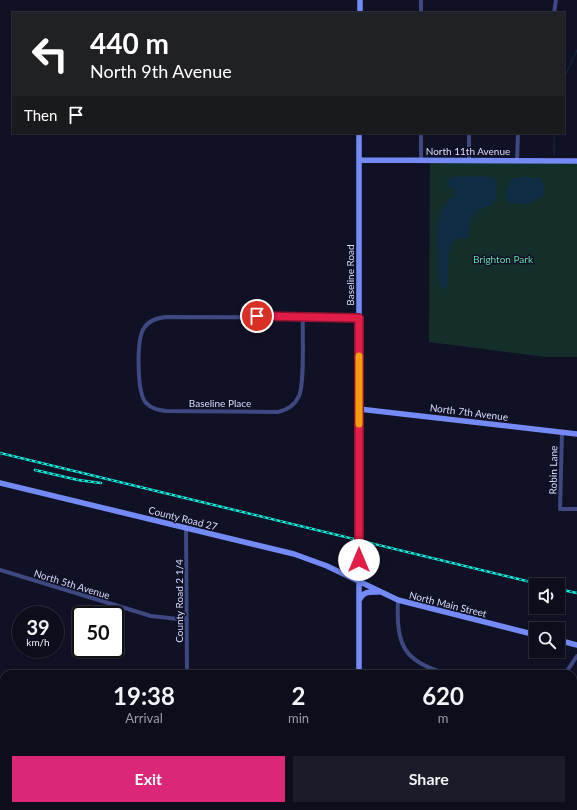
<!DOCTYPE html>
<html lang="en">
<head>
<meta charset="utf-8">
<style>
  body { margin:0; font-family:Lato,sans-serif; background:#1b1b29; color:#f1f3f6; height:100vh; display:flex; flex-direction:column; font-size:15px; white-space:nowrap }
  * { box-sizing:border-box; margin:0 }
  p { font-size:13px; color:#9a9ca3 }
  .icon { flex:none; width:22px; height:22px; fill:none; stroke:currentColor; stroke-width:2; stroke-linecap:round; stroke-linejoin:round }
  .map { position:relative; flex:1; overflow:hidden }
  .drawer { position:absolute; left:0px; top:670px; width:577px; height:140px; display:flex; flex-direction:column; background:#0d0d1c; border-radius:12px 12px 0 0; box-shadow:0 1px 3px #0004,0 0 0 1px #2d2d3b }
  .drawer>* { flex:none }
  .top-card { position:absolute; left:12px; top:12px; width:553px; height:122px; border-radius:0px; box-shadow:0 1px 3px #0004,0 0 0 1px #2d2d3b; background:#202124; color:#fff; overflow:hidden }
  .tools { position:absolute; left:529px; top:578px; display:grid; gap:8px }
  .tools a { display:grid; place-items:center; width:36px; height:36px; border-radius:0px; background:#0d0d1c; box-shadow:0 1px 3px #0004,0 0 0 1px #2d2d3b; font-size:20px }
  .speed { position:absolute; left:12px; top:606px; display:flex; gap:8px; font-size:20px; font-weight:700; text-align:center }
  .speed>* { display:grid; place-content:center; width:52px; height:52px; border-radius:50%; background:#0d0d1c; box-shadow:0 1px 3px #0004,0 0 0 1px #2d2d3b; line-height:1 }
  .speed small { font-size:10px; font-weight:400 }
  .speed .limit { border:2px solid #111; border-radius:6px; background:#fff; color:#111 }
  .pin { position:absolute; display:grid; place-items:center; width:34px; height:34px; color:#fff; margin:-17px; border:2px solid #fff; border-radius:50%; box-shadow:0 1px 4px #0007 }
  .me { position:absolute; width:44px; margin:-22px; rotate:0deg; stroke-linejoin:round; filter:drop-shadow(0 0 3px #0008) }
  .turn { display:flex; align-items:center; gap:14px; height:84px; padding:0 12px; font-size:18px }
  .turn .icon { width:52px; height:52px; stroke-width:2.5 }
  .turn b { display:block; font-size:28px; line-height:34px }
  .then { display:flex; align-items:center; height:38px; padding:0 12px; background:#0003; gap:8px; font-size:15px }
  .eta { display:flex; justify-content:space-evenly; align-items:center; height:68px; text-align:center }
  .eta b { font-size:24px; font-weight:700; line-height:28px }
  .primary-button { display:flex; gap:8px; margin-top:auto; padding:8px 12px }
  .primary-button a { flex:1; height:46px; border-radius:0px; background:#db2777; color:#fff; font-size:16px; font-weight:700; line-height:46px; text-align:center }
  .primary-button a+a { background:#1b1b29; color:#f1f3f6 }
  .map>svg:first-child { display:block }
</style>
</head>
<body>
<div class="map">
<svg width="577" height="810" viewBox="0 0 577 810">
  <rect width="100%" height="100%" fill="#111126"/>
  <!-- green -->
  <path fill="#142f29" d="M430,160L577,161V357H546L429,342Z"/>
  <!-- water -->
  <path fill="#0f2e46" d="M458,176C468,178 489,173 496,181C498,197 496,206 479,209L471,219L468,236L465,239L459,237C441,248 452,276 446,289L442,288C437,279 439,268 438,258C438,238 433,208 454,196V189L447,186L448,179Z
    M523,177L540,178L544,186L543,196L528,204L509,203C503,196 508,185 511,179Z"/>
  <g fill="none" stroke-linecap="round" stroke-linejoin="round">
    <!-- stream -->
    <path stroke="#0f2e46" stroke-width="1" d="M564,78L577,50
      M554,155V133"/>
    <!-- street -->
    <path stroke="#3e4982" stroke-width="4" d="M421,0V13
      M554,13L556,0
      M421,133V160
      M469,133V161
      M517,161L518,133
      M303,317C302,334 305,382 299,396C295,405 287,410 278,412L166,411C158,410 152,409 146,403C137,393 136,340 144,328C149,320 157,318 166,317C230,317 295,317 359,318
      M562,432L560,509H577
      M186,528L187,674
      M0,570L151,616L187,620
      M398,600C396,645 403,662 448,674
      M565,674L577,656
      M0,695L4,696"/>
    <!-- secondary -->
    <path stroke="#748af7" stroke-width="5.5" d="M360,13V0
      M359,160L577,161
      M359,409L577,434
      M0,483L294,554L327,566L398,600L536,635
      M341,572C350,572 354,570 358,562
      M360,599C363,591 370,592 378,592
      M558,640L577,645
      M359,674V133"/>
    <!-- highway -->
    <path stroke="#f65ac3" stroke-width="7" d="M0,706L4,707
      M0,716L4,717
      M305,806L321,810
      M344,806L363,810
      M368,806L374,810"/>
    <defs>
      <path id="rail" d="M0,453L543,585
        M35,470L78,480L101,483
        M558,589L577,593
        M573,730L577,731"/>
    </defs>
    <!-- rail casing -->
    <use href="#rail" stroke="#0ff2dc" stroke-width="2.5"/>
    <!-- rail -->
    <use href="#rail" stroke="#111126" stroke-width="1" stroke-dasharray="3" stroke-linecap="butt"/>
  </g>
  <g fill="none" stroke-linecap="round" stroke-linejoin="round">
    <defs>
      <path id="route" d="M257,316L359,318V560"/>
    </defs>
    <!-- route casing -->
    <use href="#route" stroke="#92132f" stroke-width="10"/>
    <!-- route -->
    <use href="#route" stroke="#e11d48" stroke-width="7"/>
    <!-- slow -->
    <path stroke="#f59e0b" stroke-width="7" d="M359,356V424"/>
  </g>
  <g text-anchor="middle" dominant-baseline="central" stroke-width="3" stroke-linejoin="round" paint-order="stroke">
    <!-- street labels -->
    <g font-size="10" fill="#d8dbfd" stroke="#111126">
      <text x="468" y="151">North 11th Avenue</text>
      <text transform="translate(350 275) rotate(-90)">Baseline Road</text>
      <text x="220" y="403">Baseline Place</text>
      <text transform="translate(469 412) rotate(7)">North 7th Avenue</text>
      <text transform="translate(553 470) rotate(-89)">Robin Lane</text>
      <text transform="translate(183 518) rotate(14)">County Road 27</text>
      <text transform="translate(72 584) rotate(17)">North 5th Avenue</text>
      <text transform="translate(179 601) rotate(-90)">County Road 2 1/4</text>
      <text transform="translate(448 604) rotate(14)">North Main Street</text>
    </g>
    <!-- park labels -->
    <g font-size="10" fill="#67d9a7" stroke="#111126">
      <text x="503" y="259">Brighton Park</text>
    </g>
  </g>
</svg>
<div class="tools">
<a><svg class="icon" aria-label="sound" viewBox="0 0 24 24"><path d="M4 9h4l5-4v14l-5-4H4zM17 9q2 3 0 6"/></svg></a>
<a><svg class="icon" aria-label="search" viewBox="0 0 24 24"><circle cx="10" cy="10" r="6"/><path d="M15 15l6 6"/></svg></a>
</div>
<div class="speed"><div>39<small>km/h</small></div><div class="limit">50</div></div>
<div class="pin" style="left:257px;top:316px;background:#d93025"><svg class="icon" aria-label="arrive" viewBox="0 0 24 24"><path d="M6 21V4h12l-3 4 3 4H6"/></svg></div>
<svg class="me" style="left:359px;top:560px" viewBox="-20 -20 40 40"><circle r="19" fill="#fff"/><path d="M0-13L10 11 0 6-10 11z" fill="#e11d48"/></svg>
<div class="top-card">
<div class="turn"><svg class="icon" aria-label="left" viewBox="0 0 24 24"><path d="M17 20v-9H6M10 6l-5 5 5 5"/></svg><div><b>440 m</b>North 9th Avenue</div></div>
<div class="then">Then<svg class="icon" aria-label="arrive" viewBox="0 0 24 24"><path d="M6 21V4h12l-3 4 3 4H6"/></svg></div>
</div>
<section class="drawer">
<div class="eta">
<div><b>19:38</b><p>Arrival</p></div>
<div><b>2</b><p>min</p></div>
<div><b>620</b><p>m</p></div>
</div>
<div class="primary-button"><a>Exit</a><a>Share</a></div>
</section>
</div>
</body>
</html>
